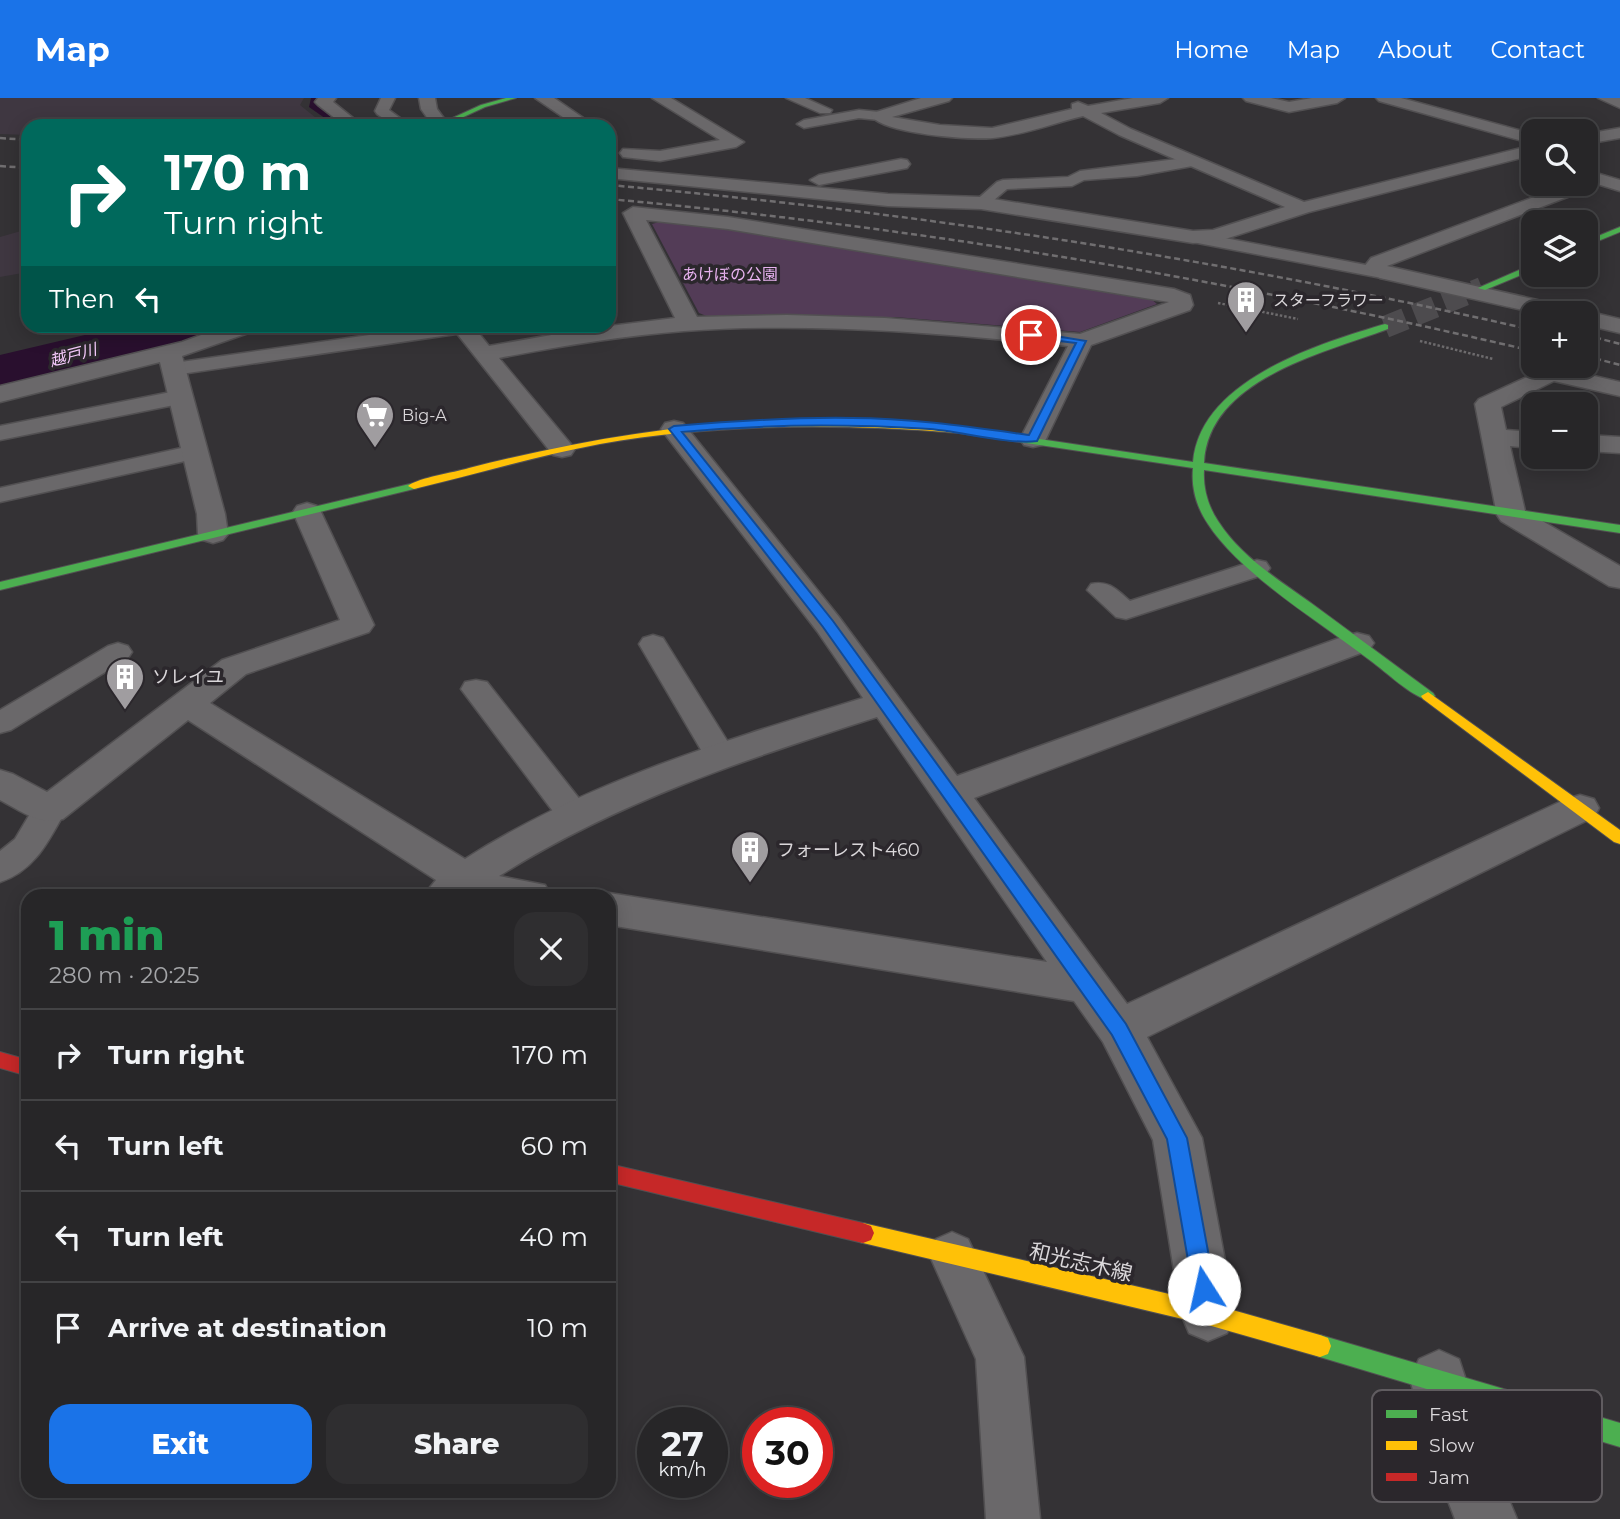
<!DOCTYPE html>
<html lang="en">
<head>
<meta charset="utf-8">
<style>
  body { margin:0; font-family:Montserrat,"Noto Sans JP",sans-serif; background:#2f2e30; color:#f1f3f6; height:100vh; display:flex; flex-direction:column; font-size:26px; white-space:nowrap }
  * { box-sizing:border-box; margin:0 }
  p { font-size:23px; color:#a4a5a8 }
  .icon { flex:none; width:38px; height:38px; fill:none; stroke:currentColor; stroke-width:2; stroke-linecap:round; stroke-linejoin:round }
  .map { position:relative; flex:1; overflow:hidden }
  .panel { position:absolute; left:21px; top:791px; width:595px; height:609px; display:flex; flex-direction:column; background:#272628; border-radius:21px; box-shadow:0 4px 18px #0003,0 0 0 2px #434345 }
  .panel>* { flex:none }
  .top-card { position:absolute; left:21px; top:21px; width:595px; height:214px; border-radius:21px; box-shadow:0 4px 18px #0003,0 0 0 2px #434345; background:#00695c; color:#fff; overflow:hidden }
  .tools { position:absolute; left:1521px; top:21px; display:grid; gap:14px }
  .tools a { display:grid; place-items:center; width:77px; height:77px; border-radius:14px; background:#272628; box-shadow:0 4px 18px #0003,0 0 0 2px #434345; font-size:35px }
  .speed { position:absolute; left:637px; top:1309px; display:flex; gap:14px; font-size:35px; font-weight:700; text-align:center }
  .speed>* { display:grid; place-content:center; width:91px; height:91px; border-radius:50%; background:#272628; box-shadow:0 4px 18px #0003,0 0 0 2px #434345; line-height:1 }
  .speed small { font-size:18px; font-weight:400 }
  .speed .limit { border:10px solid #d22; background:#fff; color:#111 }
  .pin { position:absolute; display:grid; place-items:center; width:60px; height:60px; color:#fff; margin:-30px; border:4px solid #fff; border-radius:50%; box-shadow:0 2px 7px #0007 }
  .me { position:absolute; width:77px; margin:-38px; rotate:350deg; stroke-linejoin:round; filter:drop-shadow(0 0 5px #0008) }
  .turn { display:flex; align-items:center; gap:24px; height:147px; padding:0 28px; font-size:32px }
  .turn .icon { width:91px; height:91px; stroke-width:2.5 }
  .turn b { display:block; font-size:49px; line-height:60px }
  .then { display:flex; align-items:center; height:66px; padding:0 28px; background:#0003; gap:14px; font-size:26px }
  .round { display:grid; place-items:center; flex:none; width:74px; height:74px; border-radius:21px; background:#2f2e30 }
  .head { display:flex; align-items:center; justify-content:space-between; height:119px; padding:0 28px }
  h1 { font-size:42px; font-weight:800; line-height:52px; color:#1e9e55 }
  .button { display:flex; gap:14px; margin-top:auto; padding:14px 28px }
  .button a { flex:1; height:80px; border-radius:21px; background:#1a73e8; color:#fff; font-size:28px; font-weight:800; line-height:80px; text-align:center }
  .button a+a { background:#2f2e30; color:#f1f3f6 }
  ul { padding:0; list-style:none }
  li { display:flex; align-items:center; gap:21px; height:91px; padding:0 28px; border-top:2px solid #434345 }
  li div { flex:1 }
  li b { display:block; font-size:26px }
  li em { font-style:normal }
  header { display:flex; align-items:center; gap:42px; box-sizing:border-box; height:98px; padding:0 35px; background:#1a73e8; color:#fff }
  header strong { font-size:33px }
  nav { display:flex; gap:38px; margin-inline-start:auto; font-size:24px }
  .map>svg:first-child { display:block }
</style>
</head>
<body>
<header>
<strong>Map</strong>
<nav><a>Home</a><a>Map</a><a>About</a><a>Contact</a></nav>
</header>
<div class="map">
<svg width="1620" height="1421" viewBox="0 0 1620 1421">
  <rect width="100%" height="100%" fill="#343235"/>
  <!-- built -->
  <path fill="#3f3741" d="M0,0H304L300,7L326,28H28V37L0,36Z
    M28,131V174L0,179V139Z"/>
  <!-- green -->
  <path fill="#533c57" d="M663,123L748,133L1151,201L1157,206L1080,234L895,219L714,221L699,215L652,126Z"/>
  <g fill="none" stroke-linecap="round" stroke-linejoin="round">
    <!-- stream -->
    <path fill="#290f2e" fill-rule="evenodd" d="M311,0H317L316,6L345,28H336L309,9Z"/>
    <!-- river -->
    <path fill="#290f2e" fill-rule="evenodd" d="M123,228H216L207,241L153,257L0,295V257Z"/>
    <!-- secondary-tunnel -->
    <path stroke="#4d4b4e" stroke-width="22" stroke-dasharray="22 10" stroke-linecap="butt" d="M1385,229L1482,190"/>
    <defs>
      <path id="lane" d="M381,0H395L389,12L411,28H395L377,16L375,13Z
        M786,0H805L832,12L830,15H820Z
        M859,12L879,14L886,18L879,22L859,20L804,30L797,26L804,22Z
        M1193,59L1201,64L1198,67L1137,78L1084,82L1072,88L1007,91L987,108L981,110L973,105L997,84L1003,82L1068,79L1080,73Z
        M1193,134L1387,171L1396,176L1387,181L1187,143L1184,139L1187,135Z
        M432,228L473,229L470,233L463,235L174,277L167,275L164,271L167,267L174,265Z
        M181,292L189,294L192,299L189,304L0,342V328Z
        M195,347L203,349L207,354L203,359L0,404V390Z
        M1257,462L1266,464L1270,470L1266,476L1126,521L1116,519L1087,492L1091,486C1109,482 1117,492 1130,503Z
        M653,537L663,540L736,657L731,664L720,668L709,664L704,657L639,546L643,540Z
        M118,545L128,548L132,554L128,560L11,632L0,635V612L108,548Z
        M476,582L487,584L585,708L590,716L585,724L573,728L561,724L461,591L465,584Z
        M49,700L61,704L66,712C49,742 35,773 0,784V753L15,741L37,704Z
        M952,1134L968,1141L1024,1259L1040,1421H986L976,1261L929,1156L936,1141Z"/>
      <path id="street" d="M318,0H336L333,4L363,28H345L318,7L315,4Z
        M419,0H435L437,11L448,26L447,28H433L421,11Z
        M535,0H554L595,28H576Z
        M652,0H671L744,44L736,49L660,63L623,59L620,55L623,51L660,53L720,42Z
        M921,0H952L949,3L892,19L940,27L992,30L1072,11V6L1078,4L1088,8L1133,0H1168L1160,5L1101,15L1131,31L1304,104L1533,47V57L1309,114L1222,142L1193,145L981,111L888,108L609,80V70L888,96L981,99L1193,133L1213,132L1285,109L1119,37L1083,18C1054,25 1023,37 993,40C968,42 886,36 871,18L873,15Z
        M1243,0H1271L1289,4L1312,0H1345L1337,5L1289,14L1246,3Z
        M1376,0H1401L1533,36V46L1379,3Z
        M1598,0H1620V10Z
        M1620,30V40L1586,46V36Z
        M901,61L907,62L910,66L907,70L819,87L810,82L819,77Z
        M1586,72L1620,82V93L1594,85L1591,90L1387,168L1573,210L1576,215H1536L1380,180L1364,169L1371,160L1569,86H1586Z
        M633,109L728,119L1174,191L1190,197L1193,207L1190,212L1091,247L1046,341L1042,347L1033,349L1024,347L1020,341L1068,248C941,235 811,224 684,233C622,238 560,248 499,260L575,351L571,357L562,359L553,357L451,228H473L489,248L585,231L675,220L623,115ZM646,122L728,131L1169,204L1080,236L885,220L787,217L697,219Z
        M1586,213L1620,221V235L1586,227V215H1578Z
        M226,228H257L254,233L182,258L225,416L228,436L223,442L213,445L203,442L198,436L197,416L160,264L0,304V288L182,244Z
        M1551,268L1620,284V298L1554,283L1501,309L1506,332L1533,334V350L1510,348L1525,413L1620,468V490L1609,488L1501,423L1497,417L1475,306L1479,301Z
        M674,323L683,325L839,519L957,678L1345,538L1357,535L1369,538L1374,545L1369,552L974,700L1127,906L1566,701L1580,697L1594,701L1599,710L1594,719L1147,939L1202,1040L1235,1216L1227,1235L1208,1243L1189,1235L1181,1216L1153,1042L1103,944L1074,903L609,827V798H600L609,795L1047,864L877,619C746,661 616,704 499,778L545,787L551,798H423L436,782L188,622L63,721C39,728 21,713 0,702V672L13,676L47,694L222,562L340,522L293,414L297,408L307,405L317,408L321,414L374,527L369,534L246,576L210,605L465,761C587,683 726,642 863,600L817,533L661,331L665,325Z
        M1586,337L1620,339V355L1586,353Z
        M1439,1252L1459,1261L1492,1361L1517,1421H1455L1432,1361L1410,1281L1419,1261Z"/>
      <path id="fast" d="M506,0H516L485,9L444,28H435L481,7Z
        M1620,129V134L1586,148V143Z
        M1533,166V172L1485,192L1478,190Z
        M1385,226L1388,227V231C1324,255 1208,281 1204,365L1620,427V435L1204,372C1203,390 1208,408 1218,423C1240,458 1279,482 1311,505C1352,535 1392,565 1433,595L1435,598L1428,602C1411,598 1386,574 1371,563C1323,526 1240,476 1208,426C1197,410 1191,390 1193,370L959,335L954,332L959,329L1193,364C1200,282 1318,246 1385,226Z
        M414,385L418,386V390L0,492V484Z
        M1320,1237L1620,1325V1349L1320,1259L1312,1256L1309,1248L1312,1240Z"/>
      <path id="slow" d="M779,322H869L959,329L964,332L959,335C839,325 719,325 600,346C537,358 476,376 414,391L408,388C420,379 453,375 469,370C572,344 673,326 779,322Z
        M1428,594L1620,732V746L1614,744L1423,601L1421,598Z
        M863,1125L1208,1205L1320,1237L1328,1240L1331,1248L1328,1256L1320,1259L1208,1227L863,1145L855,1142L852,1135L855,1128Z"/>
      <path id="jam" d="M0,954L28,962V978L0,970Z
        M609,1066L863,1125L871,1128L874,1135L871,1142L863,1145L609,1084Z"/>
    </defs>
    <!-- lane casing -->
    <use href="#lane" stroke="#525052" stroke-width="3"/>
    <!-- street casing -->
    <use href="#street" stroke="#525052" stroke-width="3"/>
    <!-- fast casing -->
    <use href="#fast" stroke="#525052" stroke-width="2"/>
    <!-- slow casing -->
    <use href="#slow" stroke="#525052" stroke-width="2"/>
    <!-- jam casing -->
    <use href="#jam" stroke="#525052" stroke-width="2"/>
    <!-- path -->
    <path stroke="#6d6b6d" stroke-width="2.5" stroke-dasharray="2.5 2" stroke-linecap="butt" d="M1218,205L1298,221
      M1420,243L1493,261"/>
    <!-- lane -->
    <use href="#lane" fill="#6a686a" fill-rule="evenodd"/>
    <!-- street -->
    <use href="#street" fill="#6a686a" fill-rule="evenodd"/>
    <!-- fast -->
    <use href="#fast" fill="#4caf50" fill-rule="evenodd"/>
    <!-- slow -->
    <use href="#slow" fill="#ffc107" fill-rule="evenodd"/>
    <!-- jam -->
    <use href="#jam" fill="#c62828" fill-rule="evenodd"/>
    <!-- rail -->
    <path stroke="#706e70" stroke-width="2.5" stroke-dasharray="6 3.5" stroke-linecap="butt" d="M0,40L28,42
      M0,68L28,70
      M609,87C923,115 1226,162 1533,232
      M609,101C925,130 1225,181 1533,253
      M1586,237L1620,246
      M1586,258L1620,267"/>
  </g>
  <!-- route -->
  <path fill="#1a73e8" stroke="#114b97" stroke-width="2" d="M1031,234L1086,243L1037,343C1010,347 959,333 930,331C847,326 765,326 682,334L833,523L1126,926L1187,1040L1215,1191L1212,1198L1204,1201L1196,1198L1193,1191L1167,1041L1112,937L823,529L669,331L674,328C733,323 793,319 852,320C911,320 971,329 1029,337L1076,245L1028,239V235Z"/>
  <!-- icons -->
  <defs>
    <symbol id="building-pin" viewBox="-11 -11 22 30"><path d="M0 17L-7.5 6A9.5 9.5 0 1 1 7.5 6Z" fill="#a09da0" stroke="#2b272c"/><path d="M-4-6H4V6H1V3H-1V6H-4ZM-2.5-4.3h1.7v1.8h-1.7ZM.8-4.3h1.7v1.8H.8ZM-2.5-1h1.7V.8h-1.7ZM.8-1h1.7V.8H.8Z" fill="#fff"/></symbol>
    <symbol id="supermarket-pin" viewBox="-11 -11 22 30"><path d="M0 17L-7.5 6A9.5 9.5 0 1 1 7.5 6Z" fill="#a09da0" stroke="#2b272c"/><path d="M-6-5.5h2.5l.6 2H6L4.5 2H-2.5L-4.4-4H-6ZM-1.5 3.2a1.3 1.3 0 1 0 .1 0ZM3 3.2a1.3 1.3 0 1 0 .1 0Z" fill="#fff"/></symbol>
  </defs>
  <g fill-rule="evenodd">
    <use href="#building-pin" x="1224" y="180" width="44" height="60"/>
    <use href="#supermarket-pin" x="353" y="295" width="44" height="60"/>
    <use href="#building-pin" x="103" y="557" width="44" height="60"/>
    <use href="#building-pin" x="728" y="730" width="44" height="60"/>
  </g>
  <g text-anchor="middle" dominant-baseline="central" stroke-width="7" stroke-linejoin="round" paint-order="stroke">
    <!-- far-park labels -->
    <g font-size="16" fill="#e7b2ef" stroke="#2b272c">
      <text x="730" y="176">あけぼの公園</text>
    </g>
    <!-- far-poi labels -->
    <g font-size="16" fill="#dad7da" stroke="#2b272c" text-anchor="start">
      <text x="1273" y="202">スターフラワー</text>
      <text x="402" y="317">Big-A</text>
    </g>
    <!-- far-water labels -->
    <g font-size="16" font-style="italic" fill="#f7ccfe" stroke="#2b272c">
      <text transform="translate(73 257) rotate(-15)">越戸川</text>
    </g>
    <!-- poi labels -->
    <g font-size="18" fill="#dad7da" stroke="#2b272c" text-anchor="start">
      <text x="152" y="579">ソレイユ</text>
      <text x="777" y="752">フォーレスト460</text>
    </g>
    <!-- near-street labels -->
    <g font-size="21" fill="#dad7da" stroke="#2b272c">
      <text transform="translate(1081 1164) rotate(13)">和光志木線</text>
    </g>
  </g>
  <!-- legend -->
  <rect x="1372" y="1292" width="230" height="112" rx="10" fill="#2b272c" stroke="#605c60" stroke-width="2"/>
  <rect x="1386" y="1312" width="31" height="8" fill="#4caf50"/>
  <rect x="1386" y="1343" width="31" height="9" fill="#ffc107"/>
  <rect x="1386" y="1375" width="31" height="8" fill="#c62828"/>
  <g font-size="19" fill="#dad7da">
    <text x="1429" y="1323">Fast</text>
    <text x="1429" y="1354">Slow</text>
    <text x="1429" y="1386">Jam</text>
  </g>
</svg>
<div class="tools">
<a><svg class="icon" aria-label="search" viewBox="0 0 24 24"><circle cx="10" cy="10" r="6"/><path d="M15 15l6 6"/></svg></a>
<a><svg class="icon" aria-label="layers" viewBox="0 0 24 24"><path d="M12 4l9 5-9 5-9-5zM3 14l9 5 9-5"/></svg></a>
<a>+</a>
<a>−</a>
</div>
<div class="speed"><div>27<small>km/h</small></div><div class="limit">30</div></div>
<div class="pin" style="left:1031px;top:237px;background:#d93025"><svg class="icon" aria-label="arrive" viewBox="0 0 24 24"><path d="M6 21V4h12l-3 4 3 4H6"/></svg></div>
<svg class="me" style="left:1204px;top:1191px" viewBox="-20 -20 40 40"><circle r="19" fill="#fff"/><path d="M0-13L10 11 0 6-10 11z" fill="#1a73e8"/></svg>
<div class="top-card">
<div class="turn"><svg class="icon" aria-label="right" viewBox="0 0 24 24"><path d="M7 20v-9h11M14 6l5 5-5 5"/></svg><div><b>170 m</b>Turn right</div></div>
<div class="then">Then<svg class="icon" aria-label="left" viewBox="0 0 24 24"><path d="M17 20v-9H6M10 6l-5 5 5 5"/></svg></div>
</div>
<section class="panel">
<div class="head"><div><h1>1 min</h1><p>280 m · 20:25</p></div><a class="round"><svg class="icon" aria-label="close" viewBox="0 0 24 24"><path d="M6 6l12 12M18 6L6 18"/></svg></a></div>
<ul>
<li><svg class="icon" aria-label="right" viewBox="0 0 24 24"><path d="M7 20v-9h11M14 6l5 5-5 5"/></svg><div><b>Turn right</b></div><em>170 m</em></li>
<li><svg class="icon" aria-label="left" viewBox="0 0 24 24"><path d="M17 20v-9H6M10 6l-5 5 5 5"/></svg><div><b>Turn left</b></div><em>60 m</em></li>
<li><svg class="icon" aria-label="left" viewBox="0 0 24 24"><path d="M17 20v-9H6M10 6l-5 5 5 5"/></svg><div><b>Turn left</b></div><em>40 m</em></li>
<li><svg class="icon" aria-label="arrive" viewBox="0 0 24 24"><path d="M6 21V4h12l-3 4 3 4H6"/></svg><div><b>Arrive at destination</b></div><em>10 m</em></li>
</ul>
<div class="button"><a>Exit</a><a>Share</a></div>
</section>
</div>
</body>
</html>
